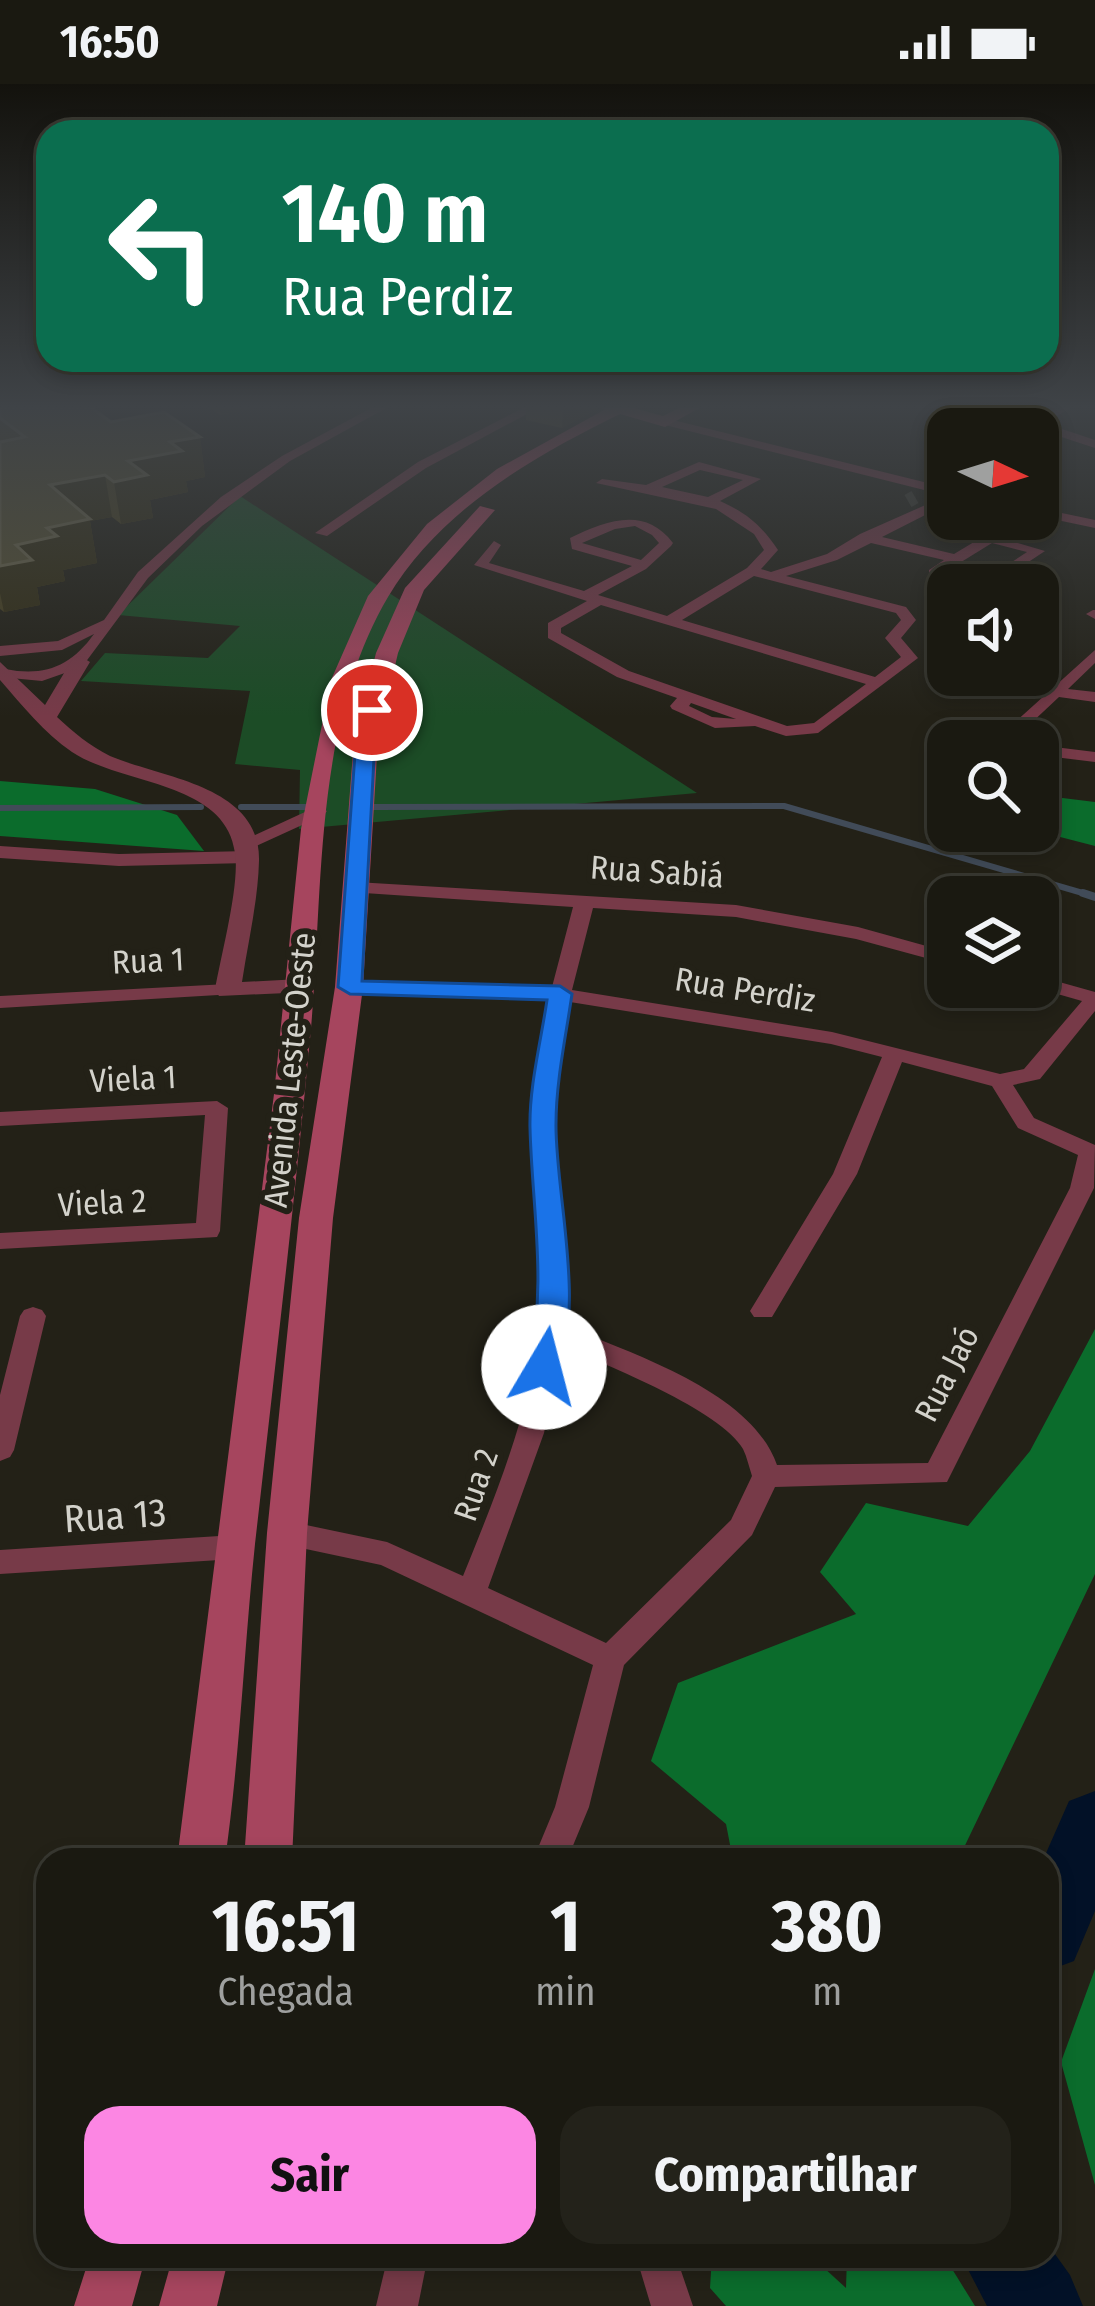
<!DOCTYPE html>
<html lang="pt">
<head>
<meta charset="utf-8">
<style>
  body { margin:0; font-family:"Fira Sans Condensed",sans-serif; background:#23221a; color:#f1f3f6; height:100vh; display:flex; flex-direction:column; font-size:45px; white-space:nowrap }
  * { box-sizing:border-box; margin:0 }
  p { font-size:39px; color:#9fa09f }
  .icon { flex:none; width:66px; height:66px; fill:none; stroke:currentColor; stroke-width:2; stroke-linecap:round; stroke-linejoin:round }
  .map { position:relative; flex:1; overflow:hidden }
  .details { position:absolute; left:36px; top:1764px; width:1023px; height:420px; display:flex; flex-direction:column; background:#1a1911; border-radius:36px; box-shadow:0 6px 18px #0003,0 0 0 3px #383831 }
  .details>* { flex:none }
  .guide { position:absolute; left:36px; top:36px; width:1023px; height:252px; border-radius:36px; box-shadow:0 6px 18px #0003,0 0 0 3px #383831; background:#0b6e4f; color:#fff; overflow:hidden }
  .needle { width:78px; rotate:94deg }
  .controls { position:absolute; left:927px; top:324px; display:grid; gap:24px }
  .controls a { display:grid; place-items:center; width:132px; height:132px; border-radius:24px; background:#1a1911; box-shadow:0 6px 18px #0003,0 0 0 3px #383831; font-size:60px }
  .pin { position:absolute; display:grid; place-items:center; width:102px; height:102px; color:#fff; margin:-51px; border:6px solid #fff; border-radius:50%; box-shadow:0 3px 12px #0007 }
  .me { position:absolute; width:132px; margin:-66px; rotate:8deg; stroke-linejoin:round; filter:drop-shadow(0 0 9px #0008) }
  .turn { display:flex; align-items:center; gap:42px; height:252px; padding:0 48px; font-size:54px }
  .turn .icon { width:156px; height:156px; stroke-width:2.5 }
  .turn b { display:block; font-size:84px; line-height:102px }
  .eta { display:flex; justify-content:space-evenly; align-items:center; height:204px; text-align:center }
  .eta b { font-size:72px; font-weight:700; line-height:84px }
  .cta { display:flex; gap:24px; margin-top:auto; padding:24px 48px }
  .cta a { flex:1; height:138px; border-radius:36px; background:#fc86e3; color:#111; font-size:48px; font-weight:700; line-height:138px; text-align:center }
  .cta a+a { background:#23221a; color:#f1f3f6 }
  .status { display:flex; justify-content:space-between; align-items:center; height:84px; padding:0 60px; background:#1a1911; direction:ltr }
  .status svg { height:33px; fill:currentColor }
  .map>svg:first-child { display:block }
</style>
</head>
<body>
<div class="status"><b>16:50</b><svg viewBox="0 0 49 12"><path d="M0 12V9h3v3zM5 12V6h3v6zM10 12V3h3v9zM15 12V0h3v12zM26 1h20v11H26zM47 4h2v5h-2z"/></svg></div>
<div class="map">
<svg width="1095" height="2222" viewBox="0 0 1095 2222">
  <rect width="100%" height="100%" fill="#232117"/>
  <!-- green -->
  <path fill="#1c4c26" d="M240,412L697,709L299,745L300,686L235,680L250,607L81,597L105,569L208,574L240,542L118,531Z"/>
  <!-- forest -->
  <path fill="#0b6c2c" d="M0,697L95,705L177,731L204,767L0,752Z
    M1038,711L1095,718V762L1037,747Z
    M1095,1245V1490L958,1776H733L726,1740L651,1677L678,1599L856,1530L820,1488L866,1419L968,1442L1030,1367Z
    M1095,1885V2101L1061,1978Z
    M712,2172H811L846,2204L847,2172H944L975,2222H726L710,2204Z"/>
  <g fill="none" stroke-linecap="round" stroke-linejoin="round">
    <!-- stream-far1 -->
    <path stroke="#414b58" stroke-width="6" d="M241,723H306
      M368,723L784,722L1093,812
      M0,724L201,723"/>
    <!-- stream -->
    <path stroke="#414b58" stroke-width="8" d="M1083,809L1095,813"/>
    <!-- river -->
    <path fill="#021127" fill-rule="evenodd" d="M1095,1707V1827L1074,1877L1047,1887V1776H1043L1069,1717Z
      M1047,2159L1070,2191L1083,2222H987L961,2172H1047Z"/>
    <!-- minor-tunnel -->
    <path stroke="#3d3c32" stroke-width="14" stroke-dasharray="14 6" stroke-linecap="butt" d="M908,417L915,413"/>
    <!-- minor -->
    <path fill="#773a48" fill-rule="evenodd" d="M375,322H390L290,377L202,442L148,494L82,583L42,597L0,593V587L5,585C45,593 71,582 94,550L62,566L0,572V562L58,557L104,536L138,488L221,413L282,372Z
      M527,322H542L426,384L327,452L315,449L418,378Z
      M943,322C973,322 1000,335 1029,335C1044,335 1057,322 1074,322L1044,339L1095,356V364L1031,343Z
      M665,334L948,404V412L661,340Z
      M699,378L761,395L720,417C747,429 762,442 778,466L761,485L771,488L827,470L860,450L930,419L935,420V426L882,453L954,470L979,455L931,442L929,439L936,435L1045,467L994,501H977L1027,468L992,459L945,488L973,501H953L929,492V486L944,476L871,459L837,476L786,492L906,523L916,536L901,554L918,574L818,649L786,652L755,642L715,644L672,625L670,622L677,614L617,593L548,554V539L587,517L474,481L494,457L501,461L489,479L584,507L632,482L572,465L570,454C607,436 645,422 673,459L671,462L646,485L598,511L667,532L747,484L764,466L754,450L716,425L596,399L602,395L646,401ZM700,386L743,396L708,413L662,403ZM635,442L652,451L659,459L641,476L582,459L615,445ZM754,492L896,529L901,536L885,554L901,573L875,593L682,536ZM601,521L866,600L814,639L787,642L629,587L561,549V544ZM691,619L736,635L712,633L689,622Z
      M1038,424L1095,436V444L1038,432Z
      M1093,526H1095V535L1086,530Z
      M1095,566V579L1068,605L1095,608V618L1059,613L1012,657H994Z
      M1038,661L1095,668V678L1038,671Z
      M318,722L327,727L324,731L254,763L247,765L238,759Z
      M0,762L119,770L248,767L257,773L248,779L119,782L0,774Z
      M356,798L736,821L858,843L948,868V880L856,855L736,833L593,824L572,906L832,948L1000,990L1024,985L1082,917L1033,903H1038V892L1095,908V927L1040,995L1013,1001L1034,1034L1095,1061L1094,1104L947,1398L775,1403L752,1451L624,1581L589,1723L567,1776H533L555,1723L593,1581L381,1481L287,1461L277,1457L272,1449L277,1441L287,1437L387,1458L463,1492C497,1408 534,1319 541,1228C545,1172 532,1117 531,1062C529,1013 538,964 549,916L349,909L339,903L349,897L552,903L573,823L349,808V800ZM570,918L831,960L882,973L833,1090L750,1227L754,1233H772L857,1090L902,978L992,1002L1018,1044L1078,1071L1070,1104L928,1379L777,1381C752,1308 633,1270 566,1242C570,1183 557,1125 554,1066C551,1016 559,966 570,918ZM563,1262C606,1281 721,1326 743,1365C747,1373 749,1383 752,1392L731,1436L606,1559L488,1504L544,1349Z
      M228,900L235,902L238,906L235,910L0,924V912Z
      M217,1017L228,1024L220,1147L217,1153L0,1165V1149L196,1139L205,1031L0,1042V1028Z
      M33,1223L42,1226L46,1232L14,1366L10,1373L0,1377V1311L20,1232L24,1226Z
      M235,1451L245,1455L250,1463L245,1471L235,1475L0,1490V1466Z
      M388,2172H428L418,2222H376Z
      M636,2172H676L693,2222H651Z"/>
    <!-- tertiary -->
    <path fill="#773a48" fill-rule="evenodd" d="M80,572L90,578L57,633C73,648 90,662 110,672C161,694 261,701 259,777C258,817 248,858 242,898L300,895L309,898L313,903L309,908L219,912L215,906C221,871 240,801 235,769C226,697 121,701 72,668C44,649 22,621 0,596V578L45,621L73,574Z"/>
    <!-- secondary -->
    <path fill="#a6455e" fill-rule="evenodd" d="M600,322H626L663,332L683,322H703L665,343L620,330C532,373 440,426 388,513C312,642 324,811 310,955C294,1124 274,1292 255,1460C244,1565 240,1671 225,1776H177L274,1010L301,745L331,596L368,512L427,440L497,385L604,326Z
      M480,422L495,426L424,506L398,569L378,655L363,903L333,1134L307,1449L292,1776H244L267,1449L299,1134L335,903L354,655L376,569L405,504Z
      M90,2172H146L132,2222H74Z
      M173,2172H229L217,2222H159Z"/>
    <!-- primary -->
    <path fill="#ca4d6f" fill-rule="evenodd" d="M66,322H103L0,345V335Z"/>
  </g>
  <!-- wall -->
  <path fill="#484121" d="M0,322L200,353L205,393L186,397L188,408L150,416L153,434L121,440L112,433L90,437L97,479L63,486L65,497L37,503L40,521L4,528L0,525Z
    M204,322H262L221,331Z
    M526,322H597V325L562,344L526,336Z"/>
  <!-- shaded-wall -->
  <path fill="#332e15" d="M220,322H262L221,331Z
    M563,322H597V325L562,344Z
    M200,353L205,393L186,397L188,408L150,416L153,434L121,440L114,398L128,377L170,358Z
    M105,391L112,433L90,437L97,479L63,486L65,497L37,503L40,521L4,528L0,509V482L16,461L47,444L50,401Z"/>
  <!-- building -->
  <path fill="#565133" stroke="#6a654b" stroke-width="3" d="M0,322H89L111,338L164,328L200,353L170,358L182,367L128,377L147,391L114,398L105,391L50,401L90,435L47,444L57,452L16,461L32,476L0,482V358L25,353L0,334Z"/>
  <!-- sky -->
  <linearGradient id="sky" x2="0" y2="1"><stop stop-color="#13120d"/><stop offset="0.51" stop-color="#3f4347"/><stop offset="1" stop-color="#3f4347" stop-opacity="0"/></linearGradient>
  <rect width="1095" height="633" fill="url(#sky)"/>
  <!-- route -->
  <path fill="#1a73e8" stroke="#114b97" stroke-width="3" d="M372,620L381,626L375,656L362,897L560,902L572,910C566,952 556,997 556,1040C555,1108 588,1231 554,1290H533L528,1283C548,1204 532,1124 530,1044C529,1003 541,957 547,916L350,910L338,903L356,656L363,626Z"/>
  <g text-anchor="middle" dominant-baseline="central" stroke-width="12" stroke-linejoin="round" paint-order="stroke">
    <!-- street labels -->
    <g font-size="33" fill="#d3d2cb" stroke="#232117">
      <text transform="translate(657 788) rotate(4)">Rua Sabiá</text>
      <text transform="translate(148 877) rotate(-3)">Rua 1</text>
      <text transform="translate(745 906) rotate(9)">Rua Perdiz</text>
      <text transform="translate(290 986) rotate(-84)">Avenida Leste-Oeste</text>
      <text transform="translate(133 995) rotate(-3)">Viela 1</text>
      <text transform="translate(102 1119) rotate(-3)">Viela 2</text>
      <text transform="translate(947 1290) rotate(-63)">Rua Jaó</text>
      <text transform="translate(476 1401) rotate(-71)">Rua 2</text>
    </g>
    <!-- near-street labels -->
    <g font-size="39" fill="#d3d2cb" stroke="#232117">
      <text transform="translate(115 1432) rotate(-4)">Rua 13</text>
    </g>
  </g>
</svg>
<div class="controls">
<a><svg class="needle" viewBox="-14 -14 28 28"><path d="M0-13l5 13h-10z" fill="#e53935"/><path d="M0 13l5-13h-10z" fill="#9fa09f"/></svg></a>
<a><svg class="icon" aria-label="sound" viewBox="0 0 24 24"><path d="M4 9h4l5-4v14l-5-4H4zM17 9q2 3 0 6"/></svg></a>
<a><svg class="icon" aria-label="search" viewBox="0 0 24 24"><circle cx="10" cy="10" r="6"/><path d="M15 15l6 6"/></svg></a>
<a><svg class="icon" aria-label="layers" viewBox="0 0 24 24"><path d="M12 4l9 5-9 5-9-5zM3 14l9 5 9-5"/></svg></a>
</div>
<div class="pin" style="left:372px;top:626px;background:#d93025"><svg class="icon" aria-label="arrive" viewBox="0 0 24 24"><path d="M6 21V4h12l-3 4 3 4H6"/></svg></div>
<svg class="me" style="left:544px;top:1283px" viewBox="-20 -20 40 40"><circle r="19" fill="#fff"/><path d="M0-13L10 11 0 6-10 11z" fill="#1a73e8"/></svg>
<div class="guide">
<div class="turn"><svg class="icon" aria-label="left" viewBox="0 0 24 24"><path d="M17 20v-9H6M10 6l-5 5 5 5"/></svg><div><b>140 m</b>Rua Perdiz</div></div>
</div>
<section class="details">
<div class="eta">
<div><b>16:51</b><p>Chegada</p></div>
<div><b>1</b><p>min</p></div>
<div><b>380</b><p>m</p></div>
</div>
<div class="cta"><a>Sair</a><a>Compartilhar</a></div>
</section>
</div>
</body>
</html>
